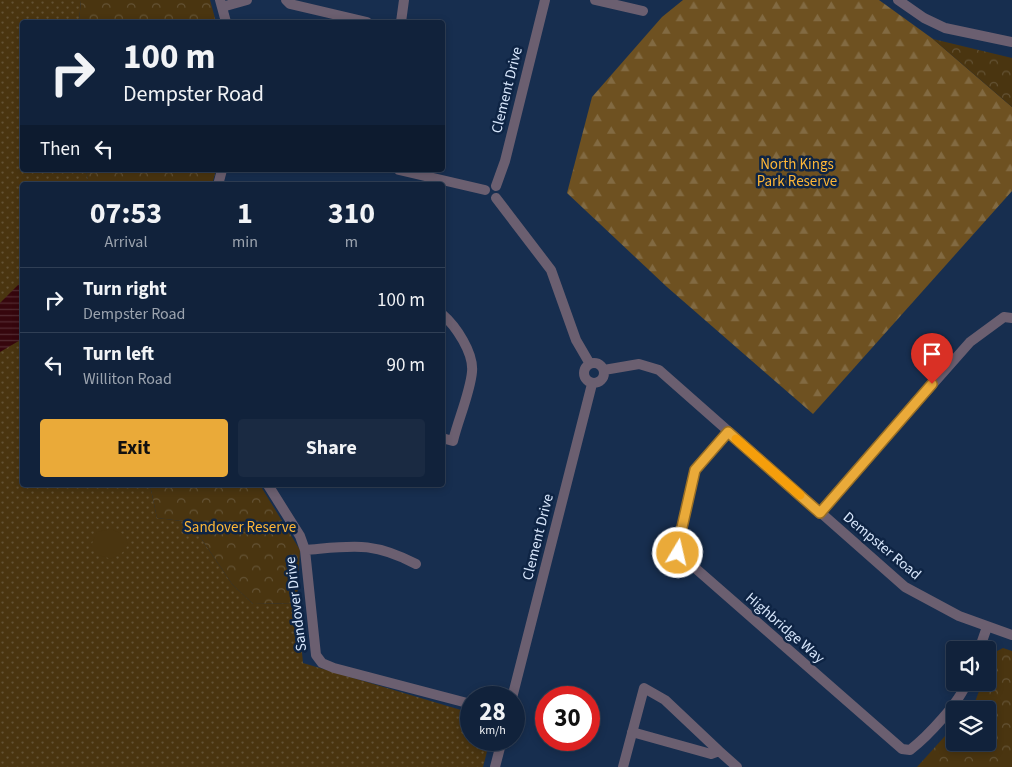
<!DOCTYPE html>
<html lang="en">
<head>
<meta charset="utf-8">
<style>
  body { margin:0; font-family:"Source Sans 3",sans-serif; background:#1a2a42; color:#f1f3f6; height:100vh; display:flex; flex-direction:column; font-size:19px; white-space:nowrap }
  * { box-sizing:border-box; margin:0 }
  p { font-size:16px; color:#9ca4af }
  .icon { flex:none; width:28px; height:28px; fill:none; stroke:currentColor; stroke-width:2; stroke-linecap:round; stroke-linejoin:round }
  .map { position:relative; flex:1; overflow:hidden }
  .panel { position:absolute; left:20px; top:182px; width:425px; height:305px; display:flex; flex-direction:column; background:#11223b; border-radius:5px; box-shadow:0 2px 8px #0003,0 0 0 1px #303f55 }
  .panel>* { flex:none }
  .guide { position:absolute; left:20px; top:20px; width:425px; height:152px; border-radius:5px; box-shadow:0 2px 8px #0003,0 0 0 1px #303f55; background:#11223b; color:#f1f3f6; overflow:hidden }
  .controls { position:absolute; left:946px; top:641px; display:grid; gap:10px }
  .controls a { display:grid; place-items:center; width:50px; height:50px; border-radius:5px; background:#11223b; box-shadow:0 2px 8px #0003,0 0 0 1px #303f55; font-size:25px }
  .speed { position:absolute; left:460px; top:686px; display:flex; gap:10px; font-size:25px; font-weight:700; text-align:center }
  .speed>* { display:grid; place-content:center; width:65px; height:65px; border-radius:50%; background:#11223b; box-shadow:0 2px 8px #0003,0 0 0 1px #303f55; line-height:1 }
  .speed small { font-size:12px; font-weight:400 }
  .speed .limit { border:8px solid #d22; background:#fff; color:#111 }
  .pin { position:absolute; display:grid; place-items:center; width:42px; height:42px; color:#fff; margin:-51px -21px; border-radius:50% 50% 50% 0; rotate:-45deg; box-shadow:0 0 5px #0007 }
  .pin .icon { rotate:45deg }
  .me { position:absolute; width:55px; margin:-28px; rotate:9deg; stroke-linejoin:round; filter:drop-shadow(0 0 4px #0008) }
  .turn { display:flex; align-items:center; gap:18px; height:105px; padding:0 20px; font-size:22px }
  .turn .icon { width:65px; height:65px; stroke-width:2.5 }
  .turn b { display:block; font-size:35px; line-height:42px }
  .then { display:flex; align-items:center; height:48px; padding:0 20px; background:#0003; gap:10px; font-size:19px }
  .eta { display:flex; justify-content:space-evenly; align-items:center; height:85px; text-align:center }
  .eta b { font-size:30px; font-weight:700; line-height:35px }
  .primary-button { display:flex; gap:10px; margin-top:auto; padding:10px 20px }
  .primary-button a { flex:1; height:58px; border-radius:5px; background:#eaaa39; color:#111; font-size:20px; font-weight:700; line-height:58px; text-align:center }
  .primary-button a+a { background:#1a2a42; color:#f1f3f6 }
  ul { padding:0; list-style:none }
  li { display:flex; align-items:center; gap:15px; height:65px; padding:0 20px; border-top:1px solid #303f55 }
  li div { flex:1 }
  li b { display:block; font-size:19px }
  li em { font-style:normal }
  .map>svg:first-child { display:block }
</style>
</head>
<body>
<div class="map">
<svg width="1012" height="767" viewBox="0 0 1012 767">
  <defs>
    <pattern id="grass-dots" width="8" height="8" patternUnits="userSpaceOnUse" patternTransform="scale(1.25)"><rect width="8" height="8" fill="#4a3510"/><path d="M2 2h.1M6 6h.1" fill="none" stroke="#635234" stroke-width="1.8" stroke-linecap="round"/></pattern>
    <pattern id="forest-firs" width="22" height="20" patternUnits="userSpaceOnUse" patternTransform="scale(1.25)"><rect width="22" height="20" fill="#6e5121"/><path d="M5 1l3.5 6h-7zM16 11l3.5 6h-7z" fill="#826a42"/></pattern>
    <pattern id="park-crowns" width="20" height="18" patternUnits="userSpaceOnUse" patternTransform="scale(1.25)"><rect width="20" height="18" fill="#4a3510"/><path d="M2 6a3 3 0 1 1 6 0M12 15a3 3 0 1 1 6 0" fill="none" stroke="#635234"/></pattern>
    <pattern id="water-rules" width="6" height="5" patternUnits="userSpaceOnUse" patternTransform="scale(1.25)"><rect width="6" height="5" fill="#36060d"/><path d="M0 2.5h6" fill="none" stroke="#522a31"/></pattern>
  </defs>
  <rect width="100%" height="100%" fill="#172e4f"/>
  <!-- grass -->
  <path fill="url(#grass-dots)" d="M0,0H81L79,22H22V170H86L89,185H22V485H150L157,518L190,522L232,584L253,604L297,603L303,663L471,713V740H490L483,767H0Z"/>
  <!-- forest -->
  <path fill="url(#forest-firs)" d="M683,0H879L933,39L1012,107V191L813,414L667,287L567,193L592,97L662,17Z"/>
  <!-- park -->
  <path fill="url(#park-crowns)" d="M81,0H210L216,22H79Z
    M933,39L1012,58V107Z
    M86,170H216L212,185H89Z
    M150,485H260L300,550L297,603L253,604L232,584L190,522L157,518Z
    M1003,648L1012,651V767H917L955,725V742H988V710H969L975,702L982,683L988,682V668L993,653Z"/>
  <!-- garden -->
  <path fill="#4a3510" d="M111,529L125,535L128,545L123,552L112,559L98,555L91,546L97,532Z"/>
  <!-- water -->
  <path fill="url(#water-rules)" d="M22,281V339L0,352V303Z"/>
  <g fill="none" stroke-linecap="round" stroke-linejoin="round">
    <!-- minor -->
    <path stroke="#6b5f70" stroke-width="10" d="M220,0L226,22
      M286,0L290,4L367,22
      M595,0L643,11
      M898,0L924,18L945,28L1012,42
      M222,7L247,0
      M401,22L404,0
      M399,170L485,190
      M218,185L222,170
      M496,186L505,161L545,0
      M496,198L551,270L576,340L590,364
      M442,314C456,326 474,353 472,372C470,393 458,420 453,441L442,438
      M584 373a10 10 0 1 1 20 0a10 10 0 1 1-20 0Z
      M604,370L639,364L659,370L905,587L959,616L1012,635
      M728,432L695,470L678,545V553L902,749L910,750C928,736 959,703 967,682
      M268,485L300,536L305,550L316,655L322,663L334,668L471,704
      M819,513L970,342L1004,317L1012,318
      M305,550C353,546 372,541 416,564
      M979,650L987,627
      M512,698L592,384
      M632,732L711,754L719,751L737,767
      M495,767L502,740
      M623,767L644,688L665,700L719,751"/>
  </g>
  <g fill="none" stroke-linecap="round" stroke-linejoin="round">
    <defs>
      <path id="route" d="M678,553V545L695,470L728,432L820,513L932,384"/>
    </defs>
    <!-- route casing -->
    <use href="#route" stroke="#986e25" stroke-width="12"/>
    <!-- route -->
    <use href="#route" stroke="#eaaa39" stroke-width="9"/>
    <!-- slow -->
    <path stroke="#f59e0b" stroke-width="9" d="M736,439L800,495"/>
  </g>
  <g text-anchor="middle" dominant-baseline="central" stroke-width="5" stroke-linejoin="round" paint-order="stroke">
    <!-- street labels -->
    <g font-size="15" fill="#d7e6fb" stroke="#0e2444">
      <text transform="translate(507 90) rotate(-76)">Clement Drive</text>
      <text transform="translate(538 537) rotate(-76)">Clement Drive</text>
      <text transform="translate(882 546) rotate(40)">Dempster Road</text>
      <text transform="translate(296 604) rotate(-97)">Sandover Drive</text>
      <text transform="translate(785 628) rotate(41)">Highbridge Way</text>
    </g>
    <!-- park labels -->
    <g font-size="15" fill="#fdb637" stroke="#0e2444">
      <text x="797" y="164">North Kings<tspan x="797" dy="17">Park Reserve</tspan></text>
      <text x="240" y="527">Sandover Reserve</text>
    </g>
  </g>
</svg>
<div class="controls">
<a><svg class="icon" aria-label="sound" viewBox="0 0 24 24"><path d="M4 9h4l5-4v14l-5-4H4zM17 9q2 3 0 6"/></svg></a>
<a><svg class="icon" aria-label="layers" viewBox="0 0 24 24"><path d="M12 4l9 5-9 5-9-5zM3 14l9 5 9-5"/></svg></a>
</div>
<div class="speed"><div>28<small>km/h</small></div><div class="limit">30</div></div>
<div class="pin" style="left:932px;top:384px;background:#d93025"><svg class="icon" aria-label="arrive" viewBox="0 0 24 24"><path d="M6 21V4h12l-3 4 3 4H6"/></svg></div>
<svg class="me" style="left:678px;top:553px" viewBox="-20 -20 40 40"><circle r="17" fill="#eaaa39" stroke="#fff" stroke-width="3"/><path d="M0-11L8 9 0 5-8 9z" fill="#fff"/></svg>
<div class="guide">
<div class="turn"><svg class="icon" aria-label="right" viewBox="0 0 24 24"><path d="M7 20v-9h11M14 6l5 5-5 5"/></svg><div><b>100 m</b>Dempster Road</div></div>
<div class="then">Then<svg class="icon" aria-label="left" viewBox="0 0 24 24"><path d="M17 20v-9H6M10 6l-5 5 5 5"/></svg></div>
</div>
<section class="panel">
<div class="eta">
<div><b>07:53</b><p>Arrival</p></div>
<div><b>1</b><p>min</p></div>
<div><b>310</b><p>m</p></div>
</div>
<ul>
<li><svg class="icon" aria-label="right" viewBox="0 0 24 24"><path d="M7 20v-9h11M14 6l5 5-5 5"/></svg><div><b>Turn right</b><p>Dempster Road</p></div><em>100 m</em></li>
<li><svg class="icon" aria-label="left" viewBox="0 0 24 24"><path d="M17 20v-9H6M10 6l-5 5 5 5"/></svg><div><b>Turn left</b><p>Williton Road</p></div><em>90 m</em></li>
</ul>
<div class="primary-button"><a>Exit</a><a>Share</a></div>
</section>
</div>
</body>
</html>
